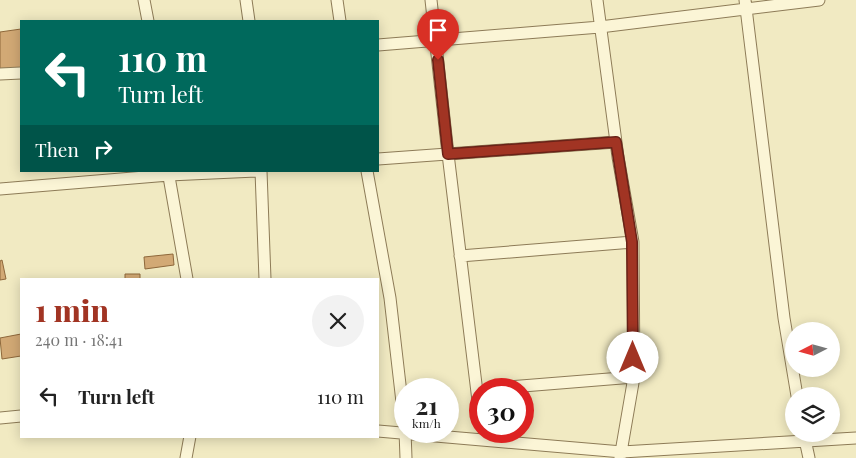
<!DOCTYPE html>
<html lang="en">
<head>
<meta charset="utf-8">
<style>
  body { margin:0; font-family:"Playfair Display",serif; background:#f2f2f2; color:#222; height:100vh; display:flex; flex-direction:column; font-size:19px; white-space:nowrap }
  * { box-sizing:border-box; margin:0 }
  p { font-size:16px; color:#767676 }
  .icon { flex:none; width:28px; height:28px; fill:none; stroke:currentColor; stroke-width:2; stroke-linecap:round; stroke-linejoin:round }
  .map { position:relative; flex:1; overflow:hidden }
  .panel { position:absolute; left:20px; top:278px; width:359px; height:160px; display:flex; flex-direction:column; background:#fff; border-radius:0px; box-shadow:0 2px 12px #0003 }
  .panel>* { flex:none }
  .guide { position:absolute; left:20px; top:20px; width:359px; height:152px; border-radius:0px; box-shadow:0 2px 12px #0003; background:#00695c; color:#fff; overflow:hidden }
  .needle { width:32px; rotate:264deg }
  .buttons { position:absolute; left:785px; top:322px; display:grid; gap:10px }
  .buttons a { display:grid; place-items:center; width:55px; height:55px; border-radius:50%; background:#fff; box-shadow:0 2px 12px #0003; font-size:25px }
  .speed { position:absolute; left:394px; top:378px; display:flex; gap:10px; font-size:25px; font-weight:700; text-align:center }
  .speed>* { display:grid; place-content:center; width:65px; height:65px; border-radius:50%; background:#fff; box-shadow:0 2px 12px #0003; line-height:1 }
  .speed small { font-size:12px; font-weight:400 }
  .speed .limit { border:8px solid #d22; background:#fff; color:#111 }
  .pin { position:absolute; display:grid; place-items:center; width:42px; height:42px; color:#fff; margin:-51px -21px; border-radius:50% 50% 50% 0; rotate:-45deg; box-shadow:0 0 5px #0007 }
  .pin .icon { rotate:45deg }
  .me { position:absolute; width:55px; margin:-28px; rotate:0deg; stroke-linejoin:round; filter:drop-shadow(0 0 4px #0008) }
  .turn { display:flex; align-items:center; gap:18px; height:105px; padding:0 15px; font-size:22px }
  .turn .icon { width:65px; height:65px; stroke-width:2.5 }
  .turn b { display:block; font-size:35px; line-height:42px }
  .then { display:flex; align-items:center; height:48px; padding:0 15px; background:#0003; gap:10px; font-size:19px }
  .round { display:grid; place-items:center; flex:none; width:52px; height:52px; border-radius:26px; background:#f2f2f2 }
  .summary { display:flex; align-items:center; justify-content:space-between; height:85px; padding:0 15px }
  h1 { font-size:30px; font-weight:800; line-height:38px; color:#a13423 }
  ul { padding:0; list-style:none }
  li { display:flex; align-items:center; gap:15px; height:65px; padding:0 15px }
  li div { flex:1 }
  li b { display:block; font-size:19px }
  li em { font-style:normal }
  .map>svg:first-child { display:block }
</style>
</head>
<body>
<div class="map">
<svg width="856" height="458" viewBox="0 0 856 458">
  <rect width="100%" height="100%" fill="#f1eac2"/>
  <!-- building -->
  <path fill="#d2a975" stroke="#8e683b" d="M21,29V69L0,72V32Z
    M173,254L174,265L145,269L144,257Z
    M2,260L6,279L0,280V261Z
    M125,274H140V279H125Z
    M21,334V356L2,359L0,338Z"/>
  <g fill="none" stroke-linecap="round" stroke-linejoin="round">
    <defs>
      <path id="minor" d="M144,0L148,21
        M246,0L249,21
        M337,0L340,21
        M431,0L448,154L480,417
        M597,0L618,157L633,242L634,377L620,458
        M745,0L784,318L797,396
        M378,45L600,27L819,0
        M0,74L21,73
        M378,159L616,142
        M168,171L187,279
        M261,171L265,279
        M367,171L390,298L405,428
        M0,189L169,175L257,171
        M460,256L633,242
        M497,388L634,377
        M0,418L21,416
        M378,431L622,452L856,438
        M405,431L406,458
        M804,435L809,458
        M186,458L190,436"/>
    </defs>
    <!-- minor casing -->
    <use href="#minor" stroke="#8d7b57" stroke-width="13"/>
    <!-- minor -->
    <use href="#minor" stroke="#fbf5d6" stroke-width="11"/>
  </g>
  <g fill="none" stroke-linecap="round" stroke-linejoin="round">
    <defs>
      <path id="route" d="M438,60L448,154L616,142L632,242L633,358"/>
    </defs>
    <!-- route casing -->
    <use href="#route" stroke="#692217" stroke-width="12"/>
    <!-- route -->
    <use href="#route" stroke="#a13423" stroke-width="9"/>
  </g>
</svg>
<div class="buttons">
<a><svg class="needle" viewBox="-14 -14 28 28"><path d="M0-13l5 13h-10z" fill="#e53935"/><path d="M0 13l5-13h-10z" fill="#767676"/></svg></a>
<a><svg class="icon" aria-label="layers" viewBox="0 0 24 24"><path d="M12 4l9 5-9 5-9-5zM3 14l9 5 9-5"/></svg></a>
</div>
<div class="speed"><div>21<small>km/h</small></div><div class="limit">30</div></div>
<div class="pin" style="left:438px;top:60px;background:#d93025"><svg class="icon" aria-label="arrive" viewBox="0 0 24 24"><path d="M6 21V4h12l-3 4 3 4H6"/></svg></div>
<svg class="me" style="left:633px;top:358px" viewBox="-20 -20 40 40"><circle r="19" fill="#fff"/><path d="M0-13L10 11 0 6-10 11z" fill="#a13423"/></svg>
<div class="guide">
<div class="turn"><svg class="icon" aria-label="left" viewBox="0 0 24 24"><path d="M17 20v-9H6M10 6l-5 5 5 5"/></svg><div><b>110 m</b>Turn left</div></div>
<div class="then">Then<svg class="icon" aria-label="right" viewBox="0 0 24 24"><path d="M7 20v-9h11M14 6l5 5-5 5"/></svg></div>
</div>
<section class="panel">
<div class="summary"><div><h1>1 min</h1><p>240 m · 18:41</p></div><a class="round"><svg class="icon" aria-label="close" viewBox="0 0 24 24"><path d="M6 6l12 12M18 6L6 18"/></svg></a></div>
<ul>
<li><svg class="icon" aria-label="left" viewBox="0 0 24 24"><path d="M17 20v-9H6M10 6l-5 5 5 5"/></svg><div><b>Turn left</b></div><em>110 m</em></li>
</ul>
</section>
</div>
</body>
</html>
